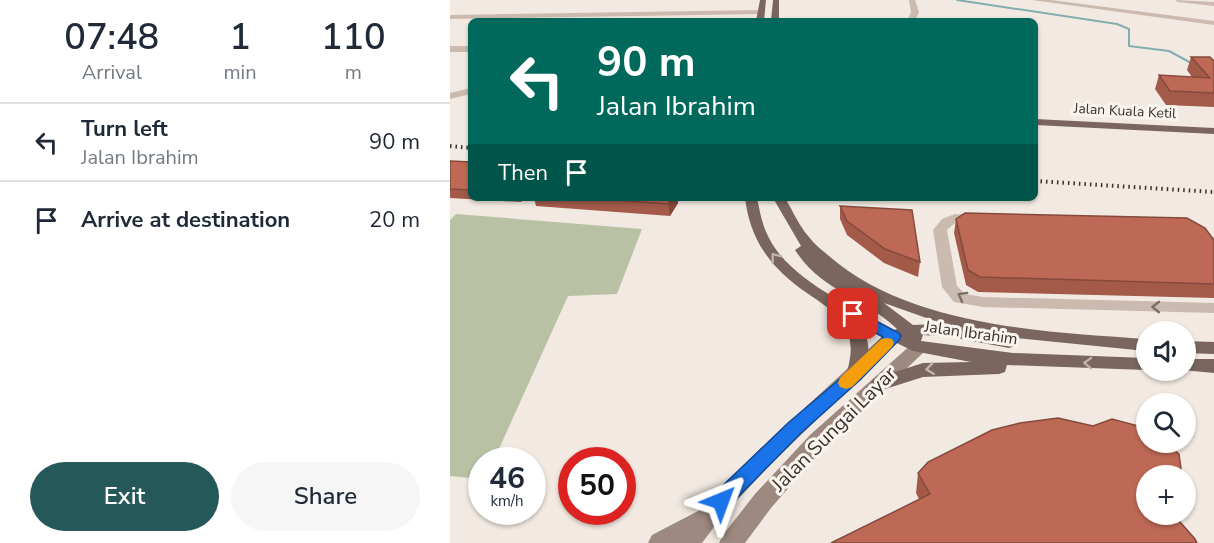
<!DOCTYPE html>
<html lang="en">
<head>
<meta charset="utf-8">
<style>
  body { margin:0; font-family:"Nunito Sans",sans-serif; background:#f6f6f7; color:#1f2937; height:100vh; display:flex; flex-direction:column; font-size:22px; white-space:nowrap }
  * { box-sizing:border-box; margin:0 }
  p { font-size:20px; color:#747a83 }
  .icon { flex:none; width:33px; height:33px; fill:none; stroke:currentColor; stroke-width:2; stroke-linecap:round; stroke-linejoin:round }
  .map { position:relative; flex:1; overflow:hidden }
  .drawer { display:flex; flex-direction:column; background:#fff; width:450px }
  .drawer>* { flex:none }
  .banner { position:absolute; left:18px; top:18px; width:570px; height:183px; border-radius:9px; box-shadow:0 2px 4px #0004; background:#00695c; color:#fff; overflow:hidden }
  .fabs { position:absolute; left:686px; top:321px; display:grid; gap:12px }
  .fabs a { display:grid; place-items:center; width:60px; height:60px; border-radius:50%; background:#fff; box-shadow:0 2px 4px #0004; font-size:30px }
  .speed { position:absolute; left:18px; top:447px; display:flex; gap:12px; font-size:30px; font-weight:700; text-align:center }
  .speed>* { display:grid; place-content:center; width:78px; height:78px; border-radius:50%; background:#fff; box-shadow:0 2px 4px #0004; line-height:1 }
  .speed small { font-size:15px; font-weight:400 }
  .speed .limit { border:9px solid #d22; background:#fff; color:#111 }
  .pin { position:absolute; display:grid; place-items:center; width:51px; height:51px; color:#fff; margin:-26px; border-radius:12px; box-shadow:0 3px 9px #0006 }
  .me { position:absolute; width:66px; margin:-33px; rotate:44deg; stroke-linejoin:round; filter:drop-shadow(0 0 4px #0008) }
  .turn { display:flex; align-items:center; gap:21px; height:126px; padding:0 30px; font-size:27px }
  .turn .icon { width:78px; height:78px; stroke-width:2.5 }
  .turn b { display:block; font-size:42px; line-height:51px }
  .then { display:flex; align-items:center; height:57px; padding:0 30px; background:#0003; gap:12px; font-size:22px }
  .eta { display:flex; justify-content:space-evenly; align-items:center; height:102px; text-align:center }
  .eta b { font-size:36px; font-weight:600; line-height:42px }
  .action { display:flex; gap:12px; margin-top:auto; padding:12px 30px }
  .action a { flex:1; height:69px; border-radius:36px; background:#245859; color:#fff; font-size:24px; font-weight:600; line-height:69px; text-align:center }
  .action a+a { background:#f6f6f7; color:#1f2937 }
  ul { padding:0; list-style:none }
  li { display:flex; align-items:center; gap:18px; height:78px; padding:0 30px; border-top:2px solid #e0e1e3 }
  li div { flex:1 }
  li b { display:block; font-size:22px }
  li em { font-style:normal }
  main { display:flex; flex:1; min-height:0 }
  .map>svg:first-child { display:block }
</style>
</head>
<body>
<main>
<section class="drawer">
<div class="eta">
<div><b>07:48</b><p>Arrival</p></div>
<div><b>1</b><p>min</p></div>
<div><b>110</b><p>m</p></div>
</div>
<ul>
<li><svg class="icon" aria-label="left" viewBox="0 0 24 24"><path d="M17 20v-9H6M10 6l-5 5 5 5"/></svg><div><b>Turn left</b><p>Jalan Ibrahim</p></div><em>90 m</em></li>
<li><svg class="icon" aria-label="arrive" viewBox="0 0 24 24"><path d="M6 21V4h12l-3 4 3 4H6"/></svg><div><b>Arrive at destination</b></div><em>20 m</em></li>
</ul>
<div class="action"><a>Exit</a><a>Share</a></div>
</section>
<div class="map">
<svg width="764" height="543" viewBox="0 0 764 543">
  <rect width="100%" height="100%" fill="#f2eae2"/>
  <!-- green -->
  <path fill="#b8c1a3" d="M6,214L192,229L167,294L118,296L44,460H32L31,479L0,476V220Z"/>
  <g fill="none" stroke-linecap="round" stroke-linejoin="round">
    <!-- stream -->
    <path stroke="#83aeae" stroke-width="2" d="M507,0L667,24L679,29V46L719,51L743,64"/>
    <!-- minor -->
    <path fill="#cabaaf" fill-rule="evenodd" d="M459,0H465L469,12L465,21H457L461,12Z
      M582,0H601L764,21V25Z
      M725,0L764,2V6L728,2Z
      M315,10L312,14L0,19V15Z
      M0,46H21V52H0Z
      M21,88V94L0,99V93Z
      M505,214L527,215L534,219L527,223H505L497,230L507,286L515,294L533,297L764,303V313L533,307L504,302L492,287L483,230L492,219Z"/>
    <!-- secondary -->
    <path fill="#9e8980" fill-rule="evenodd" d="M443,330L449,332L451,336L449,340L321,464L273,515L252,543H198L202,535L250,510L307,452L437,332Z
      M469,341L475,343L478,347L475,351L374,447L321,508L295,543H269L273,535L305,494L360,435L463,343Z"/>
    <!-- primary -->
    <path fill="#7a665f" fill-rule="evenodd" d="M310,0H316L314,21H306Z
      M323,0H329V21H321Z
      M585,119L764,128V134L585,125Z
      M295,198H307C310,212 312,225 319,238C340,280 404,308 444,330L447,329C413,296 373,293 345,250L351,246L323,198H335C343,211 349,226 359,237C364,244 372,250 379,256C459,326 594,332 696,339V351L565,338L568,342L565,346L559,348L501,337L473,335L471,341L563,353L696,358V370L557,365L555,372L549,374L473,377L429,391L423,389L420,384L423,379L473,363L521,362L463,351L412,326C421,343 421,363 411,380L405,382L399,380L396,375C416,313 368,308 333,274C310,252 299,229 295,198ZM434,303L482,320L517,329L486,324L463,325Z
      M735,341L764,342V354L735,353Z
      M735,359H764V373L732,370H735Z"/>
    <!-- rail -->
    <path stroke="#3a302c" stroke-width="4" stroke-dasharray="1.5 4" stroke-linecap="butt" d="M0,146L21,148
      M585,181L764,192"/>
  </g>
  <!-- wall -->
  <path fill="#a35a49" d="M741,57L764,61V107L716,105L705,89L709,75L742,77L737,70Z
    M0,161L21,162V198H75L71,202L0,198Z
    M84,198H228V203L220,216L86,206Z
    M390,206L470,262L468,277L434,263L397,235L390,219Z
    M506,219L764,240V298L528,292L516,285L504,233Z
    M468,473L696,514L469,499L466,493Z"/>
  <!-- shaded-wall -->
  <path fill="#854a3c" d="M222,198H228V203L220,216L218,204Z"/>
  <!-- building -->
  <path fill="#be6955" stroke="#854a3c" stroke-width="1.5" d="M741,57H760L764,61V93L720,91L709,75L760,78Z
    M0,161L21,162V190L0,189Z
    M141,198H222L218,204Z
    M390,206L462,210L470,262L435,249L397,221Z
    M515,213L737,218L755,228L764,240V284L530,277L518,270L506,219Z
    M608,418L643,426L662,419L696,428V442H716L729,454L732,476H696V514H723L745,539L747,543H381L480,494L468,473L478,462L542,430L570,423Z"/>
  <!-- one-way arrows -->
  <defs><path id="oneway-chevron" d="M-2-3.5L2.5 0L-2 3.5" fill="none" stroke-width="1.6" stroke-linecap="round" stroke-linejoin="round" transform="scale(1.5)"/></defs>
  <g stroke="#c0b4ae">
    <use href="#oneway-chevron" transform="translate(325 257) rotate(-128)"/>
    <use href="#oneway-chevron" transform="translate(638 363) rotate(-178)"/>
    <use href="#oneway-chevron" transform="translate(480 369) rotate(172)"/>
  </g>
  <g stroke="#7b6e67">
    <use href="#oneway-chevron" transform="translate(512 296) rotate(-151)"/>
    <use href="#oneway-chevron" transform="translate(706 307) rotate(-179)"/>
  </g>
  <!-- route -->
  <path fill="#1a73e8" stroke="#114b97" stroke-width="1.5" d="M403,309L449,333L451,336L449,340L410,380L351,433L278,507L271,510L264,507L261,501L264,494L338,423L399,371L433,337L398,318L395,314Z"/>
  <!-- slow -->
  <path fill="#f59e0b" d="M437,338L442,339L444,343L442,347L402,387L396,389L390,387L388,383L390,378L431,339Z"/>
  <g text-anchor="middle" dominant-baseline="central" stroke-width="6" stroke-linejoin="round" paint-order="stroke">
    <!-- far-street labels -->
    <g font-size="14" fill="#3a302c" stroke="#faf4ef">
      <text transform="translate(675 111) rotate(3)">Jalan Kuala Ketil</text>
    </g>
    <!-- street labels -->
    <g font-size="16" fill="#3a302c" stroke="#faf4ef">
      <text transform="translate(521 333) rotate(8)">Jalan Ibrahim</text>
    </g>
    <!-- near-street labels -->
    <g font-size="20" fill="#3a302c" stroke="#faf4ef">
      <text transform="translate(384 429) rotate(-45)">Jalan Sungai Layar</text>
    </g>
  </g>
</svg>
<div class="fabs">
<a><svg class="icon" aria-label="sound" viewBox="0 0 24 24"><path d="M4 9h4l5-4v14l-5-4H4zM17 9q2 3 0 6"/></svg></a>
<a><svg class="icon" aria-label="search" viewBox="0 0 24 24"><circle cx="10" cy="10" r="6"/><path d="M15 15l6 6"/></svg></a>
<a>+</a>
</div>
<div class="speed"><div>46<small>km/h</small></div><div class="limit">50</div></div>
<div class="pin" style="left:403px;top:314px;background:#d93025"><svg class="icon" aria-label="arrive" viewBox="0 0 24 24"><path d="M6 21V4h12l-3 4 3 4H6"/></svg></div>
<svg class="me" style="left:271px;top:501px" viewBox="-20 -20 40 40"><path d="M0-17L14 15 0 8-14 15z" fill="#1a73e8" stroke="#fff" stroke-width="4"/></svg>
<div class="banner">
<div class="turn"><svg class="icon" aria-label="left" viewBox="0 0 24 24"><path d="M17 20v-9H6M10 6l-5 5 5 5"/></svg><div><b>90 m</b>Jalan Ibrahim</div></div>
<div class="then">Then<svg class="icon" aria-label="arrive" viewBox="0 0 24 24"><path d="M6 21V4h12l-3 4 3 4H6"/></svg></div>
</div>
</div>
</main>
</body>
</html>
